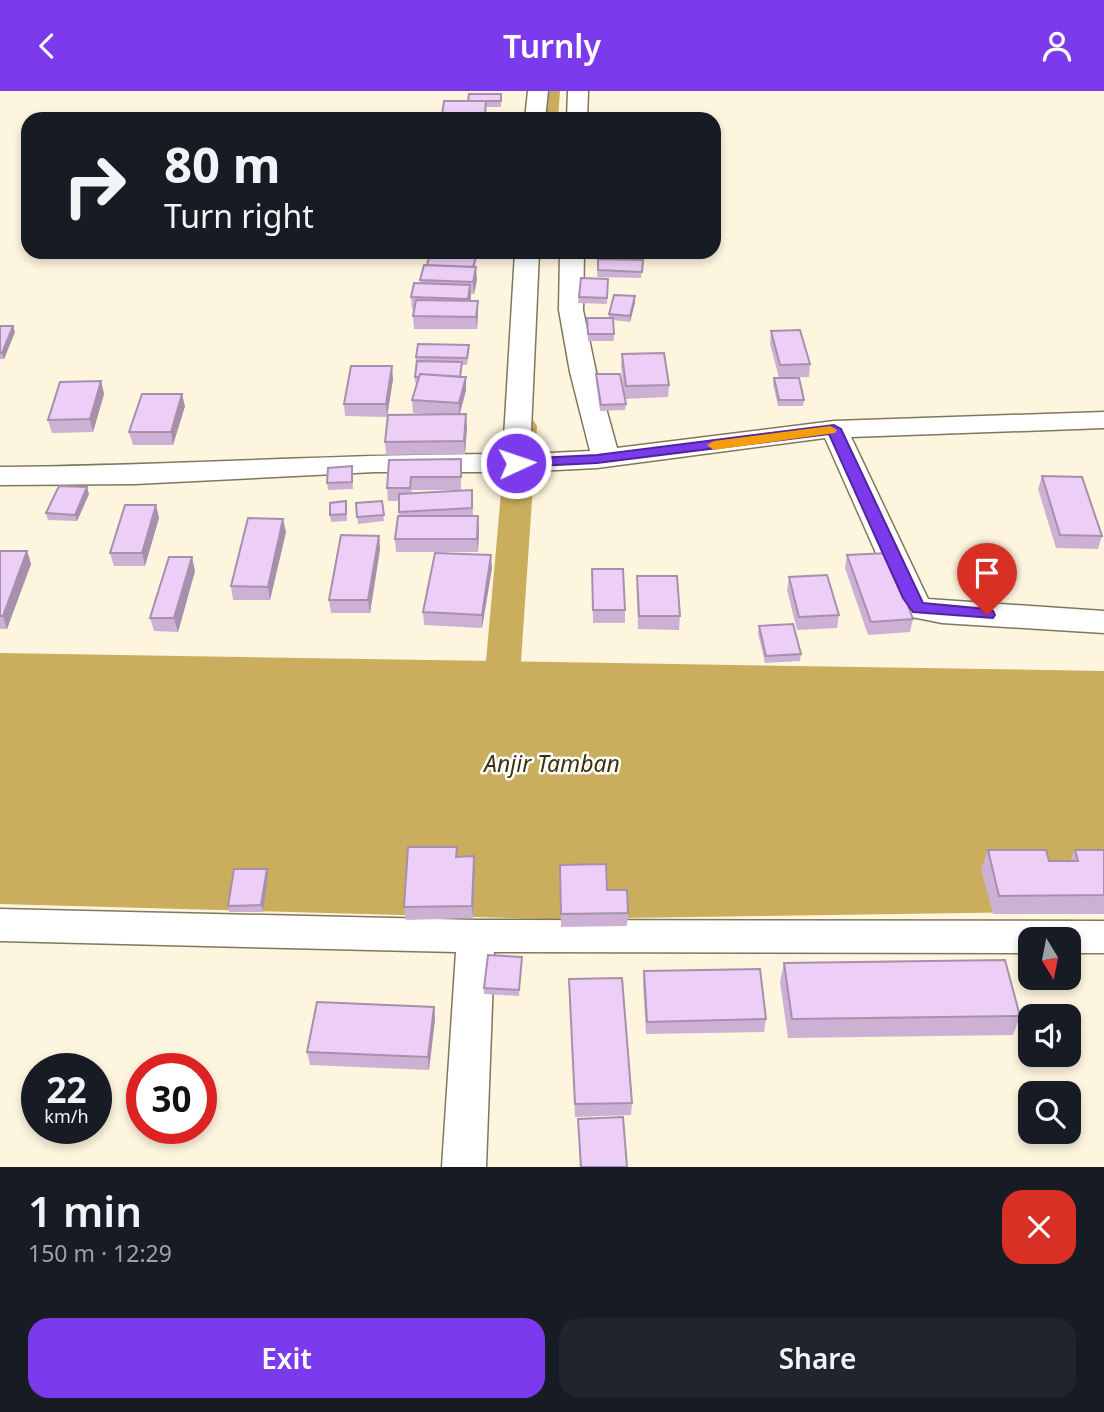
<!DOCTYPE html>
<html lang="en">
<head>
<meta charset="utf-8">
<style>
  body { margin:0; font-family:"Noto Sans",sans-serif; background:#20242c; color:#f1f3f6; height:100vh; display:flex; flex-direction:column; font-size:26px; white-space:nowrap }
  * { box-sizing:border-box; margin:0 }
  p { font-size:23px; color:#9ea1a6 }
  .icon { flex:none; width:38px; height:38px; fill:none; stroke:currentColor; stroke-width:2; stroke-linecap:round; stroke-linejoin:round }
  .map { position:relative; height:1076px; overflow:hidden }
  .panel { display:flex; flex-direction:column; background:#171b24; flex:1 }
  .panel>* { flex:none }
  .top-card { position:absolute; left:21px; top:21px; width:700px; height:147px; border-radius:21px; box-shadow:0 4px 10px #0003; background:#171b24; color:#f1f3f6; overflow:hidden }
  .needle { width:46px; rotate:170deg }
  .buttons { position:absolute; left:1018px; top:836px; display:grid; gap:14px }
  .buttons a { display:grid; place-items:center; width:63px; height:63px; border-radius:14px; background:#171b24; box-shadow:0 4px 10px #0003; font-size:35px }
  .speed { position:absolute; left:21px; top:962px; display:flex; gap:14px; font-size:35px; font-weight:700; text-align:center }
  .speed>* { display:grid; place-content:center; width:91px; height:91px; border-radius:50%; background:#171b24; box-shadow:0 4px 10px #0003; line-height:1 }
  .speed small { font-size:18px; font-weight:400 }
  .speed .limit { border:10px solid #d22; background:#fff; color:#111 }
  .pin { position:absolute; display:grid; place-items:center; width:60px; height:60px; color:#fff; margin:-72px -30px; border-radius:50% 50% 50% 0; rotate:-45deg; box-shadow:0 0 7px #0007 }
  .pin .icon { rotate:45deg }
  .me { position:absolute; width:77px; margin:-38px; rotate:87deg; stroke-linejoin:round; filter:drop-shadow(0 0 5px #0008) }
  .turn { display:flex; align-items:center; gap:24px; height:147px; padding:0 28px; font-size:32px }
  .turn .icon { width:91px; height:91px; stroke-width:2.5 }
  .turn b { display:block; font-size:49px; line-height:60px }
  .round { display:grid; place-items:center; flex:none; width:74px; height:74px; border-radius:21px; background:#20242c }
  .summary { display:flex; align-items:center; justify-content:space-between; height:119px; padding:0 28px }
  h1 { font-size:42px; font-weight:600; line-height:52px }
  .primary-button { display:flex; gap:14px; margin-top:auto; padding:14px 28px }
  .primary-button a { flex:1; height:80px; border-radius:21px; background:#7c3aed; color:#fff; font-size:28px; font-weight:600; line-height:80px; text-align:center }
  .primary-button a+a { background:#20242c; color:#f1f3f6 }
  header { display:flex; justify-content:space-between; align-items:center; height:91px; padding:0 28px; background:#7c3aed; color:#fff; font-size:32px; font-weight:600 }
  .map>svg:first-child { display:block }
</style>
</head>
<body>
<header><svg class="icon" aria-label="back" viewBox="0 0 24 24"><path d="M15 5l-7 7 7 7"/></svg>Turnly<svg class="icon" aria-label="person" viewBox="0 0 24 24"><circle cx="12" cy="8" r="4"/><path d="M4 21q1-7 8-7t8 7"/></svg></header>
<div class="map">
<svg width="1104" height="1076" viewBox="0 0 1104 1076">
  <rect width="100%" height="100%" fill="#fdf5de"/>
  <!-- water -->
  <path fill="#caae5d" d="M0,562L1104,580V820L549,828L0,813Z"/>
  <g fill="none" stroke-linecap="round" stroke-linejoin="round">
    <!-- canal -->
    <path fill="#caae5d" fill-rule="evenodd" d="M538,0H560L558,28H536Z
      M522,326L533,329L537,335L518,615L513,625L500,628L487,625L482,615L507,335L511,329Z"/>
    <defs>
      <path id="minor" d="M528,0H548L545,28H525Z
        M568,0H588L587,28H567Z
        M515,161H539L530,363L590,360L570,281L559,219L560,161H584L583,219L596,281L617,357L834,330L1104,321V337L851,346L928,508L1104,520V542L942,532L907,525L896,507L825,347L597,377L516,381H375L135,393L0,394V376C168,375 335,363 503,363Z
        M0,818L476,829L1104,830V862H1069V849H1031V862L494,861L486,1076H442L456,861L0,850Z"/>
    </defs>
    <!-- minor casing -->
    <use href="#minor" stroke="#81775d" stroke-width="3"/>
    <!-- minor -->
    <use href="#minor" fill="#fff" fill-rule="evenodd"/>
  </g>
  <!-- wall -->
  <path fill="#ccb1d4" d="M501,3V16H486V28H442V24L468,10Z
    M476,166L475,176L477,189L474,203H471L470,210L478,222L477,238H414L413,225L414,219L412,218L411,206L421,192L420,189Z
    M598,168L643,169L641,187L597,186Z
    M608,188L607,213L578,212L579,206Z
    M635,212L630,231L613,229L614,250H588L587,227H609V223Z
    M0,235H13L15,241L4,268H0Z
    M771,240L810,273L809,286L779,287L770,253Z
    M469,261L467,274H462L461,286H466V299L460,323L467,336L465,363L386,364L385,351L439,324L413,322L412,309L417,292H415V286L416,266Z
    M622,263L669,294L668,306L625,308L621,275Z
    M596,283L626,313L625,319L600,320L596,290Z
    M774,287L804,309L803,315H778L773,293Z
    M393,288L387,326L345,325L344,313Z
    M101,290L104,303L93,341L52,342L48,329Z
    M185,315L173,354H133L129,341Z
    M461,368V399H412L411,402L472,399L473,425L479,439L478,461H396L395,448L399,425V410H388L387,397L389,369Z
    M352,375L353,398L328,399L327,392Z
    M1042,385L1102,445L1098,458L1056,457L1038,398Z
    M89,403L77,430L48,429L46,422Z
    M346,410L347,430L331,431L330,424Z
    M382,410L384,430L358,433L356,412Z
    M156,414L159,427L145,475H114L110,462Z
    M286,441L270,509H233L231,495Z
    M379,445L380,458L370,522H331L329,509Z
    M0,460H27L31,473L7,538H0Z
    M847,464L913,528L910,541L868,544L845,477Z
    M492,477L482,537L424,534L423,521Z
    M592,478L625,519V532H593Z
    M195,480L178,541L154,540L150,527Z
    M637,485L680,525L679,539L638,538L637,498Z
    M789,486L839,524L837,537L797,539L787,499Z
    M759,535L801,563L800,570L765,572L758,542Z
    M988,759L1049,770H1070L1075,759H1104V823H993L981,778Z
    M457,766L475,778L473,827L406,829L404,816Z
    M560,774L607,799L628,822L627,835L561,836Z
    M267,778L268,784L263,821H229L228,815Z
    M522,866L519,905L484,903V897Z
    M784,872L1020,925L1013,944L788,947L780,891Z
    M644,880L766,928L764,941L646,943L643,893Z
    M569,888L632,1012L631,1024L575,1026Z
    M434,916L435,928L429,979L310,974L307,961Z
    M578,1028L627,1076H580Z"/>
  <!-- shaded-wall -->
  <path fill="#a690ac" d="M476,176L477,189L474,203L473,191Z
    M470,194L471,206L469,220L468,208Z
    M635,205V212L630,231V225Z
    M478,210V222L477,238L476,226Z
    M13,235L15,241L4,268L2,262Z
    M392,275L393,288L387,326L386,313Z
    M466,286V299L459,325V312Z
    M101,290L104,303L93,341L90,328Z
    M182,303L185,315L173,354L171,341Z
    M466,323L467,336L465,363L464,350Z
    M87,396L89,403L77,430L75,424Z
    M156,414L159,427L145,475L142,462Z
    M478,425L479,439L478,461L477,448Z
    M283,428L286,441L270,509L268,496Z
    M379,445L380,458L370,522L368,509Z
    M27,460L31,473L7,538L3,525Z
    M491,464L492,477L482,537V524Z
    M192,466L195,480L178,541L174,527Z
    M474,765L475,778L473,827L472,815Z
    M267,778L268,784L263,821L261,814Z
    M434,916L435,928L429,979L428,966Z"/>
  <!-- building -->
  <path fill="#edcef6" stroke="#a690ac" stroke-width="2" d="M469,3H501V10H468Z
    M444,10H486L485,24H442Z
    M430,164L476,166L473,176L427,174Z
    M598,168L643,169L642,181L598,179Z
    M424,174L476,176L473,191L420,189Z
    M581,187L608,188L607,207L579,206Z
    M414,192L470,194L468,208L411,206Z
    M614,204L635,205L630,225L609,223Z
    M416,209L478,210L476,226L413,225Z
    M587,227H613L614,243H588Z
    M0,235H13L2,262H0Z
    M800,239L810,273L780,274L771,240Z
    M418,253L469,254L467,267L416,266Z
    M664,262L669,294L626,295L622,263Z
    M417,270L462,271L460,286L420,283L419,286H415Z
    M351,275H392L386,313H344Z
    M420,283L466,286L459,312L412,309Z
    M596,283H620L626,313L601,314Z
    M774,287H799L804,309H779Z
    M101,290L90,328L48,329L60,291Z
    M142,303H182L171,341H129Z
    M466,323L464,350L385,351L388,324Z
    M461,368V386H411L410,397H387L389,369Z
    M352,375V391L327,392L328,377Z
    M1042,385L1082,386L1102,445L1060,444Z
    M59,395L87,396L75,424L46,422Z
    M472,399V417L399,421V403Z
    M346,410V423L330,424V412Z
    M382,410L384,424L357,426L356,412Z
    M125,414H156L142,462H110Z
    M398,425H478L477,448H395Z
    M248,427L283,428L268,496L231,495Z
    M341,444L379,445L368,509H329Z
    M0,460H27L3,525H0Z
    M435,462L491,464L482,524L423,521Z
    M888,462L913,528L871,531L847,464Z
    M169,466H192L174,527H150Z
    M592,478H623L625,519H593Z
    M827,484L839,524L799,526L789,486Z
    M637,485H677L680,525H639Z
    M793,533L801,563L766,565L759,535Z
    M408,756H457L456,766L474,765L472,815L404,816Z
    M988,759H1046L1049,770H1078L1075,759H1104V804L999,805Z
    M606,773L607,799H627L628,822L561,823L560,774Z
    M234,778H267L261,814L228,815Z
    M488,864L522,866L519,899L484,897Z
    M1005,869L1020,925L792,928L784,872Z
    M760,878L766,928L647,931L644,880Z
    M622,887L632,1012L575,1013L569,888Z
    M317,911L434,916L428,966L307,961Z
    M623,1026L627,1076H581L578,1028Z"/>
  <!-- route -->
  <path fill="#7c3aed" stroke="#51269a" stroke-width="2" d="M834,334L841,338L923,512L987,518L993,520L995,524L993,527L913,521L903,507L829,343L597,372L516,376L509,372L516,368L597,364Z"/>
  <!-- slow -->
  <path fill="#f59e0b" d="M830,335L837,339L835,342L714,359L707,354L714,350Z"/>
  <g text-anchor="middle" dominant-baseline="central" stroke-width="5" stroke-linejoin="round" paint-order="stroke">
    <!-- water labels -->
    <g font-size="23" font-style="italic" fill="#3d310d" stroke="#fff">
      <text x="552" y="672">Anjir Tamban</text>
    </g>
  </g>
</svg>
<div class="buttons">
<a><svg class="needle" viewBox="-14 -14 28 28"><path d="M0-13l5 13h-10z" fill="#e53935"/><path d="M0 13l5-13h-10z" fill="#9ea1a6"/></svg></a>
<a><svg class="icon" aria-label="sound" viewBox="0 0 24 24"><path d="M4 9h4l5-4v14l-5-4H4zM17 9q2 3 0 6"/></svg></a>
<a><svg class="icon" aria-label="search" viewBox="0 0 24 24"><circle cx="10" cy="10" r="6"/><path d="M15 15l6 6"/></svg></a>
</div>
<div class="speed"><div>22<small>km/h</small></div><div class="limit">30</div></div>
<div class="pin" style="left:987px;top:524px;background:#d93025"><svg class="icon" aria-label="arrive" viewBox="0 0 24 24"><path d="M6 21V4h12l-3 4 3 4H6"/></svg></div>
<svg class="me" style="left:516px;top:372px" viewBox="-20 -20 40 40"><circle r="17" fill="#7c3aed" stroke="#fff" stroke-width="3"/><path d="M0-11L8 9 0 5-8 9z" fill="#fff"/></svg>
<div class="top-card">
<div class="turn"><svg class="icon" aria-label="right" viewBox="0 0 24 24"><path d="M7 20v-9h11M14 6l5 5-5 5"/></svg><div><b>80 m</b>Turn right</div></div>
</div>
</div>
<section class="panel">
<div class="summary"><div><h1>1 min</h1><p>150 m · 12:29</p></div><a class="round" style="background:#d93025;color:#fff"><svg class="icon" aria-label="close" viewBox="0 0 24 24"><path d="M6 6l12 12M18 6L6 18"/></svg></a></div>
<div class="primary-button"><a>Exit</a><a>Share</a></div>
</section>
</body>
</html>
